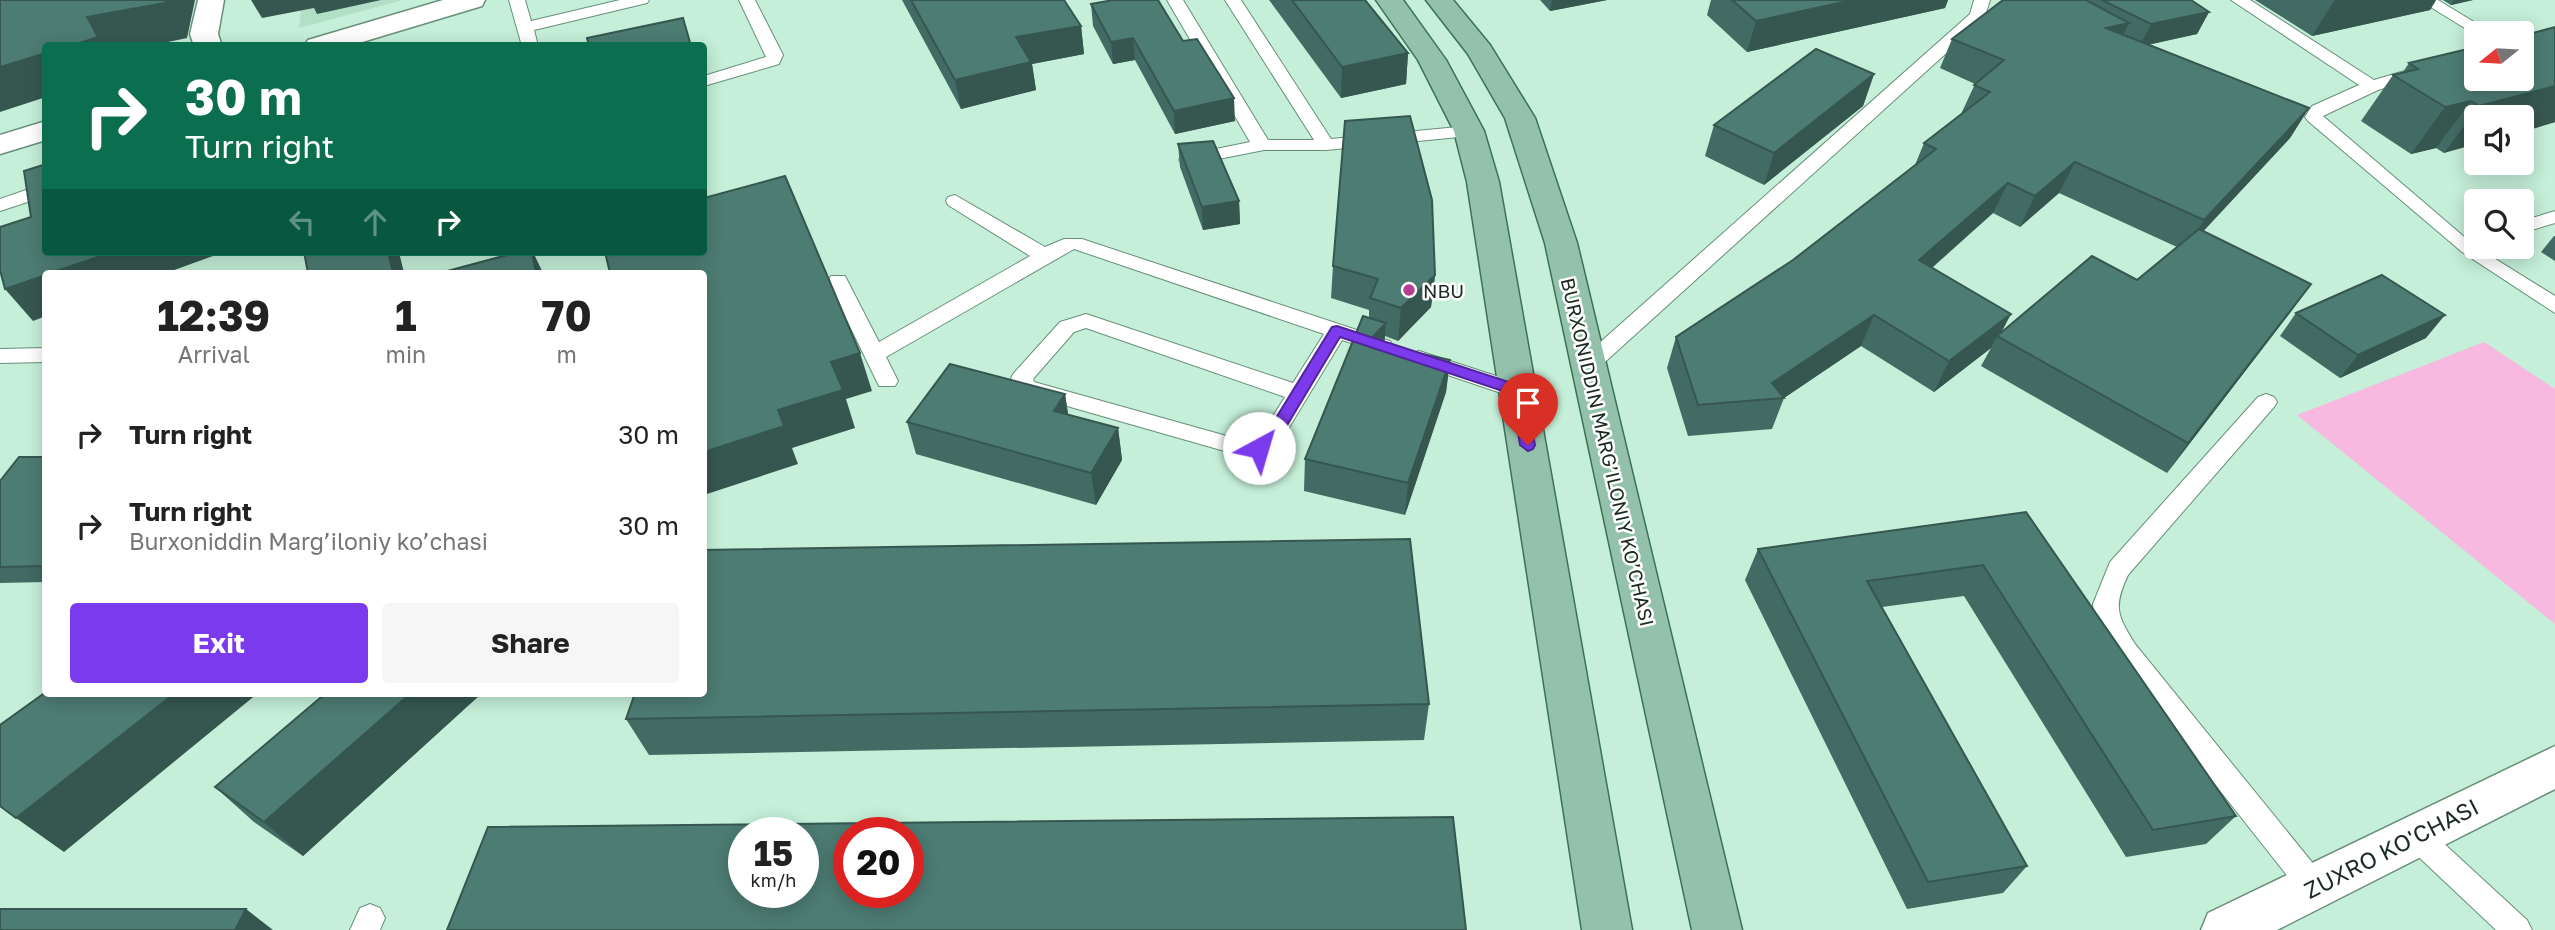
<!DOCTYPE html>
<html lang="en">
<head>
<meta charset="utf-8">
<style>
  body { margin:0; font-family:"Golos Text",sans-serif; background:#f6f6f6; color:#222; height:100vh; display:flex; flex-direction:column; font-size:26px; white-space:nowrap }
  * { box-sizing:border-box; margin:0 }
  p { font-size:23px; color:#767676 }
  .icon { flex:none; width:38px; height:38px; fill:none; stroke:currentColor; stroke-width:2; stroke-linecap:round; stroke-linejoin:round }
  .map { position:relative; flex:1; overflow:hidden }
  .side { position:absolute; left:42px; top:270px; width:665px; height:427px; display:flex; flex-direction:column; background:#fff; border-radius:7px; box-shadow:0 4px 18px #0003 }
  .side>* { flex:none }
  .banner { position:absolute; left:42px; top:42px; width:665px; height:214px; border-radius:7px; box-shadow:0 4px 18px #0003; background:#0b6e4f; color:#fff; overflow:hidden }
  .needle { width:46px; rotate:252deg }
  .fabs { position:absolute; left:2464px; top:21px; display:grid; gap:14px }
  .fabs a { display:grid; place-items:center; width:70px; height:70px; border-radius:7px; background:#fff; box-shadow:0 4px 18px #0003; font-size:35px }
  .speed { position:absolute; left:728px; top:817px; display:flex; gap:14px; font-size:35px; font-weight:700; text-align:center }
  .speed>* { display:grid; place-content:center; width:91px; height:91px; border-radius:50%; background:#fff; box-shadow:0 4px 18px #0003; line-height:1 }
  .speed small { font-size:18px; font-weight:400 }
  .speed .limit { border:10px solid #d22; background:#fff; color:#111 }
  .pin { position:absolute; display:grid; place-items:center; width:60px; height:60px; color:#fff; margin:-72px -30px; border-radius:50% 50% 50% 0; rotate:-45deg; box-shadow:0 0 7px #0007 }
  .pin .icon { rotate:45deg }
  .me { position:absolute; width:77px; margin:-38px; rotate:39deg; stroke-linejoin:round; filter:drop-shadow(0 0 5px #0008) }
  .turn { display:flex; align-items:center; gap:24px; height:147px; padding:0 28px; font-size:32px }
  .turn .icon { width:91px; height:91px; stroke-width:2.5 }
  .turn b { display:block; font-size:49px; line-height:60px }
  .lanes { display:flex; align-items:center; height:66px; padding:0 28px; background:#0003; justify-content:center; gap:35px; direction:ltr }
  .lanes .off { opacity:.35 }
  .eta { display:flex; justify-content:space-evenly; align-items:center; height:119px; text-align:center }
  .eta b { font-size:42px; font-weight:700; line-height:49px }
  .action { display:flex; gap:14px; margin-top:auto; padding:14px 28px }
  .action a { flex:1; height:80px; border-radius:7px; background:#7c3aed; color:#fff; font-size:28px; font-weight:700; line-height:80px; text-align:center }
  .action a+a { background:#f6f6f6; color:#222 }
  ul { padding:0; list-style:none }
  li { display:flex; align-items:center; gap:21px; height:91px; padding:0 28px }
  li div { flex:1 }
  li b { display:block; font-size:26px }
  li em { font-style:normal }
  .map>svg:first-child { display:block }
</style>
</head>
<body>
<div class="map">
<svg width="2555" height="930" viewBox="0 0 2555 930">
  <rect width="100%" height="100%" fill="#c5efd8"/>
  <!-- built -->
  <path fill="#b1e0c7" d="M302,0H403L299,28Z"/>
  <!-- green -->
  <path fill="#f8b9e0" d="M2484,342L2555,389V624L2297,415Z"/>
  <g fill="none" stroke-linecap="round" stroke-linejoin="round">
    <defs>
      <path id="service" d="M509,0H525L531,21L620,0H649L647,3L534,30L538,46H522Z
        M739,0H755L783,55L779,64L704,86V76L766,57Z
        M1167,0H1183L1268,140H1314L1225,0H1241L1331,139L1469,126L1478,131L1469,136L1326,150H1264L1188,165L1182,164L1179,160L1182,156L1250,142Z
        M1974,0H1990L1984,19L1595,371H1579L1576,366L1579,361L1970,14Z
        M2231,0H2250L2374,80L2476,50V60L2378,90L2323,116L2476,247L2555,296V313L2462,252L2308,121L2305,117L2312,106L2359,85Z
        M2419,0H2438L2492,33L2476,35Z
        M46,183V196L0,211V199Z
        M955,195L1045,247L1064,239H1082L1390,341L1393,346L1390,351L1383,353L1342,340L1276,449L1249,458L1018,392L1011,378L1014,373L1060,322L1086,314L1293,383L1324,334L1074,249L886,357L898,381L895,386H879L828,281L831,276H845L879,342L1030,256L948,205L946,201L948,197ZM1086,328L1285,397L1260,437L1248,442L1034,382L1033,379L1074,332Z
        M2555,211V223L2522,233V221Z
        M46,348V362L0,363V349Z
        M1419,351L1527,386L1530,391L1527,396L1519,399L1412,363L1408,358L1412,353Z
        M2266,394L2274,397L2277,402L2274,407L2128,575C2113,607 2117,615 2135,644L2324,877L2328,887L2324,897L2314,901L2304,897L2117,660L2103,635L2095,619L2093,604L2110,562L2258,397Z
        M2416,823L2426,827L2527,920L2532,930H2496L2406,845L2402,836L2406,827Z
        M370,904L380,908L385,918L380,930H350L360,908Z"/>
      <path id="minor" d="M2555,746V789L2277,930H2201L2208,913Z"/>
      <path id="tertiary" d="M198,0H224L218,34L222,46H194L190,34Z
        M443,0H485L482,6L349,46H304L308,40Z
        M46,121V140L0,154V135Z"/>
      <path id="primary" d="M1376,0H1403L1446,60L1484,131L1499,182L1632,930H1582L1467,182L1454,131L1418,60Z
        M1426,0H1453L1490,45L1535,118L1577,243L1742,930H1692L1545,243L1505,118L1468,54Z"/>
    </defs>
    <!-- service casing -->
    <use href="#service" stroke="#688f7a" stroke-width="2"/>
    <!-- minor casing -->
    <use href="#minor" stroke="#688f7a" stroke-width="3"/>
    <!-- tertiary casing -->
    <use href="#tertiary" stroke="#688f7a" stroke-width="3"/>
    <!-- primary casing -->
    <use href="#primary" stroke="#3b7257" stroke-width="3"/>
    <!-- service -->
    <use href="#service" fill="#fff" fill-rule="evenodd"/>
    <!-- minor -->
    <use href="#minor" fill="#fff" fill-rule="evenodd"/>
    <!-- tertiary -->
    <use href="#tertiary" fill="#fff" fill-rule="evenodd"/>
    <!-- primary -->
    <use href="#primary" fill="#94c1ac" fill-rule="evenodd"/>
  </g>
  <!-- wall -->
  <path fill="#426b63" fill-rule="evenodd" d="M902,0H1064L1081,26L1084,54L1032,64L1036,90L961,109Z
    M1269,0H1365L1408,53L1406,84L1341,98Z
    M1540,0H1607L1550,11Z
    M1711,0H1948L1945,8L1747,52L1707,15Z
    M2003,0H2191L2209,12L2197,34L2149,44L2309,108L2290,138L2203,231L2311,284L2289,314L2167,473L1981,366L1991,348L1934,392L1861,346L1784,398L1772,429L1688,436L1667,368L1676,337L1793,260L1915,165L1924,143L1961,114L1975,84L1940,68L1952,39ZM2059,193L2177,247L2137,280L2002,332L1932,268L1993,213L2020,227Z
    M2255,0H2436L2430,10L2312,36Z
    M2443,0H2473L2451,5Z
    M1091,4L1183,41L1235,121L1175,134L1135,60L1113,64L1093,26Z
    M2409,63L2555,122L2522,132V117L2444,153L2436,148L2411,154L2361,121L2393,75L2403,72Z
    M1874,74L1863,106L1764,185L1705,156L1714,125Z
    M1178,144L1239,201L1240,224L1203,230L1180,167Z
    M2554,236H2555V261L2541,252Z
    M1333,266L1435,275L1431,307L1398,341L1385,336L1384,345L1450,360L1446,392L1405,515L1304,491L1305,459L1369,318V310L1331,298Z
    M2296,313L2426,338L2340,378L2280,336Z
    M1065,394L1068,415L1118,428L1122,460L1096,505L916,454L907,422Z
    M46,457V582L0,583V481Z
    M2026,512L2236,816L2206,844L2126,857L1964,596L1882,607L2027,866L2003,893L1907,909L1745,580L1758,549Z
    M326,693H482L303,856L254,822L215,787Z
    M1429,704L1424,740L649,755L626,719Z"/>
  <!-- shaded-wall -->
  <path fill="#365750" d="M165,0H195L187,38L149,46H71L87,17Z
    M251,0H381L317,14L314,8L262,18Z
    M1552,0H1607L1550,11Z
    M1853,0H1948L1945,8L1747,52L1756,21Z
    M2337,0H2436L2430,10L2312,36L2334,1Z
    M2454,0H2473L2451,5Z
    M2209,12L2197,34L2139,47L2151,24Z
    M2129,23L2114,52L2106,28Z
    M1081,26L1084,54L1032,64L1036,90L961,109L955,80L1016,37Z
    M1133,38L1135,60L1113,64L1111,42Z
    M46,53V97L0,112V67Z
    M1408,53L1406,84L1341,98L1342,67Z
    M1874,74L1863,106L1764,185L1774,153Z
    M2555,86V122L2522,132V117H2476V144L2444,153L2479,106Z
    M1234,98L1235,121L1175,134L1174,111Z
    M2471,101L2436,148L2411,154L2445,107Z
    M2309,108L2290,138L2185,251L2204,220Z
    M2075,162L2059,193L2020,227L2035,196Z
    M2008,183L1993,213L1905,291L1919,260Z
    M1239,201L1240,224L1203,230L1202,207Z
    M112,252H224L166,273H51Z
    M388,252H399L404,273H393Z
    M532,252H533L543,273H536Z
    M46,275V316L33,321L5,289Z
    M1435,275L1431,307L1398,341L1401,308Z
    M2311,284L2289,314L2167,473L2188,443Z
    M2011,314L1999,337L1997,336L1991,348L1934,392L1949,361Z
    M1874,315L1861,346L1784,398L1772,383Z
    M2445,315L2426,338L2340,378L2358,355Z
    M1386,323L1383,356L1368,342Z
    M860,353L872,391L846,399L855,428L792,448L798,464L704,495V452L778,410L831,362Z
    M1450,360L1446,392L1405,515L1408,483Z
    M1065,394L1070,427L1054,411Z
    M1118,428L1122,460L1096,505L1091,473Z
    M175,693H258L64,852L16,818Z
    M411,693H482L303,856L264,822Z
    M246,909L273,930H235Z"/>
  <!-- building -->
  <path fill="#4d7c73" stroke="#365750" stroke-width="2" fill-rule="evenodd" d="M0,0H165V3L87,17L98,37L71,46H46V53L0,67Z
    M911,0H1064L1081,26L1016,37L1031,62L955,80Z
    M1113,0H1158L1183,41L1197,39L1234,98L1174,111L1133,38L1111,42L1091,4Z
    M1292,0H1365L1408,53L1342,67Z
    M1732,0H1853L1756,21Z
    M2003,0H2086L2129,23L2106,28L2309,108L2204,220L2075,162L2035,196L2008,183L1919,260L2011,314L1949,361L1874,315L1772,383L1784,398L1698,405L1676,337L1793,260L1936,149L1924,143L1990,92L1974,85L2004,60L1952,39Z
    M2102,0H2191L2209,12L2151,24Z
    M683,18L691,46H589L587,38Z
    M2555,27V86L2479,106L2471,101L2445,107L2393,75L2418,69L2409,63L2476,47V79H2522V36Z
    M1816,49L1874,74L1774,153L1714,125Z
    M1410,116L1432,200L1435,275L1401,308L1370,298L1378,279L1333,266L1345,121Z
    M1213,141L1239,201L1202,207L1178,144Z
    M46,164V252H112L51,273H46V275L5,289L0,270V227L31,217L24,171Z
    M785,176L860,353L831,362L843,390L778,410L784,426L704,452V273H610L605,252H704V198Z
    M2199,229L2311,284L2188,443L1997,336L2092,256L2137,280Z
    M304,252H388L393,273H308Z
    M518,252H532L536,273H440Z
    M2382,275L2445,315L2358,355L2296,313Z
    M1363,316L1386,323L1368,342L1450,360L1408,483L1305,459Z
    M950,364L1065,394L1054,411L1118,428L1091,473L907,422Z
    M19,457H46V566L0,567V481Z
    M2026,512L2236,816L2153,830L1983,565L1867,581L2027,866L1928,882L1758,549Z
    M1410,539L1429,704L626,719L635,693H704V550Z
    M46,692V693H175L16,818L0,806V725Z
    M326,693H411L264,822L215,787Z
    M1453,817L1466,930H447L488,827ZM744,833H803V892H744ZM849,833H908V892H849Z
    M0,909H246L235,930H0Z"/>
  <!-- route -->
  <path fill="#7c3aed" stroke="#51269a" stroke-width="2" d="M1337,326L1524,387L1535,445L1533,449L1528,451L1520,445L1512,394L1340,337L1274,447L1259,454L1254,452V444L1263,439L1332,327Z"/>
  <!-- markers -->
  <circle fill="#b53d92" stroke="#fff" stroke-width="2.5" cx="1409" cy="290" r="7"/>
  <g text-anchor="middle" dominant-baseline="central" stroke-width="5" stroke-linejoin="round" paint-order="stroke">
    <!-- poi labels -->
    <g font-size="19" fill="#1b2b22" stroke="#fff" text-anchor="start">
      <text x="1423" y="290">NBU</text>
    </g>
    <!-- street labels -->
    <g font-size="19" fill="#1b2b22" stroke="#fff">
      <text transform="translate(1608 452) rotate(77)">BURXONIDDIN MARG’ILONIY KO’CHASI</text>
    </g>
    <!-- near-street labels -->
    <g font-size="23" fill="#1b2b22" stroke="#fff">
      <text transform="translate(2391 848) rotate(-27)">ZUXRO KO'CHASI</text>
    </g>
  </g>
</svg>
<div class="fabs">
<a><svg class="needle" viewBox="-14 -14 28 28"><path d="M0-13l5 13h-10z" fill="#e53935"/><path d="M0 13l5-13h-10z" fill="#767676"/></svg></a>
<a><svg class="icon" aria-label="sound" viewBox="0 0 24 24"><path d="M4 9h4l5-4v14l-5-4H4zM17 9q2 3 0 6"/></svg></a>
<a><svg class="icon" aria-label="search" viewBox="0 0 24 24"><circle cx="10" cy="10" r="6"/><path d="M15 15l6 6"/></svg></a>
</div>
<div class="speed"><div>15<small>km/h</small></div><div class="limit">20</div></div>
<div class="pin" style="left:1528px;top:445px;background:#d93025"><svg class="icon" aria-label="arrive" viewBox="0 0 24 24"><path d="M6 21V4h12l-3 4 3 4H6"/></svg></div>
<svg class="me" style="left:1259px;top:448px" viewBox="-20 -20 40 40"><circle r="19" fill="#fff"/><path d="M0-13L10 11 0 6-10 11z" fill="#7c3aed"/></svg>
<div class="banner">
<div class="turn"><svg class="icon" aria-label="right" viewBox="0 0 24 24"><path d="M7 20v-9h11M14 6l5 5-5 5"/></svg><div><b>30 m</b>Turn right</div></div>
<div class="lanes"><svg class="icon off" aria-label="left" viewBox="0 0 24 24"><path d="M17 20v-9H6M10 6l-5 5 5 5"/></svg><svg class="icon off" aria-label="ahead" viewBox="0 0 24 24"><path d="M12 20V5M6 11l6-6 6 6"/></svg><svg class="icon" aria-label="right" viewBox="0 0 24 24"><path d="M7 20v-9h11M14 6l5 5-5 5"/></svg></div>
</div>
<section class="side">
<div class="eta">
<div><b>12:39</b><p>Arrival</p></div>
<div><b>1</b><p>min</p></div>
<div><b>70</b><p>m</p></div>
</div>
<ul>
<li><svg class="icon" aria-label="right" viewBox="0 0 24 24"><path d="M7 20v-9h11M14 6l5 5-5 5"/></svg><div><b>Turn right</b></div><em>30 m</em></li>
<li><svg class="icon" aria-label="right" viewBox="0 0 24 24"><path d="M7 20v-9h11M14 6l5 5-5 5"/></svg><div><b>Turn right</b><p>Burxoniddin Marg’iloniy ko’chasi</p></div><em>30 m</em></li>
</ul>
<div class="action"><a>Exit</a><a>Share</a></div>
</section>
</div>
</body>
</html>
